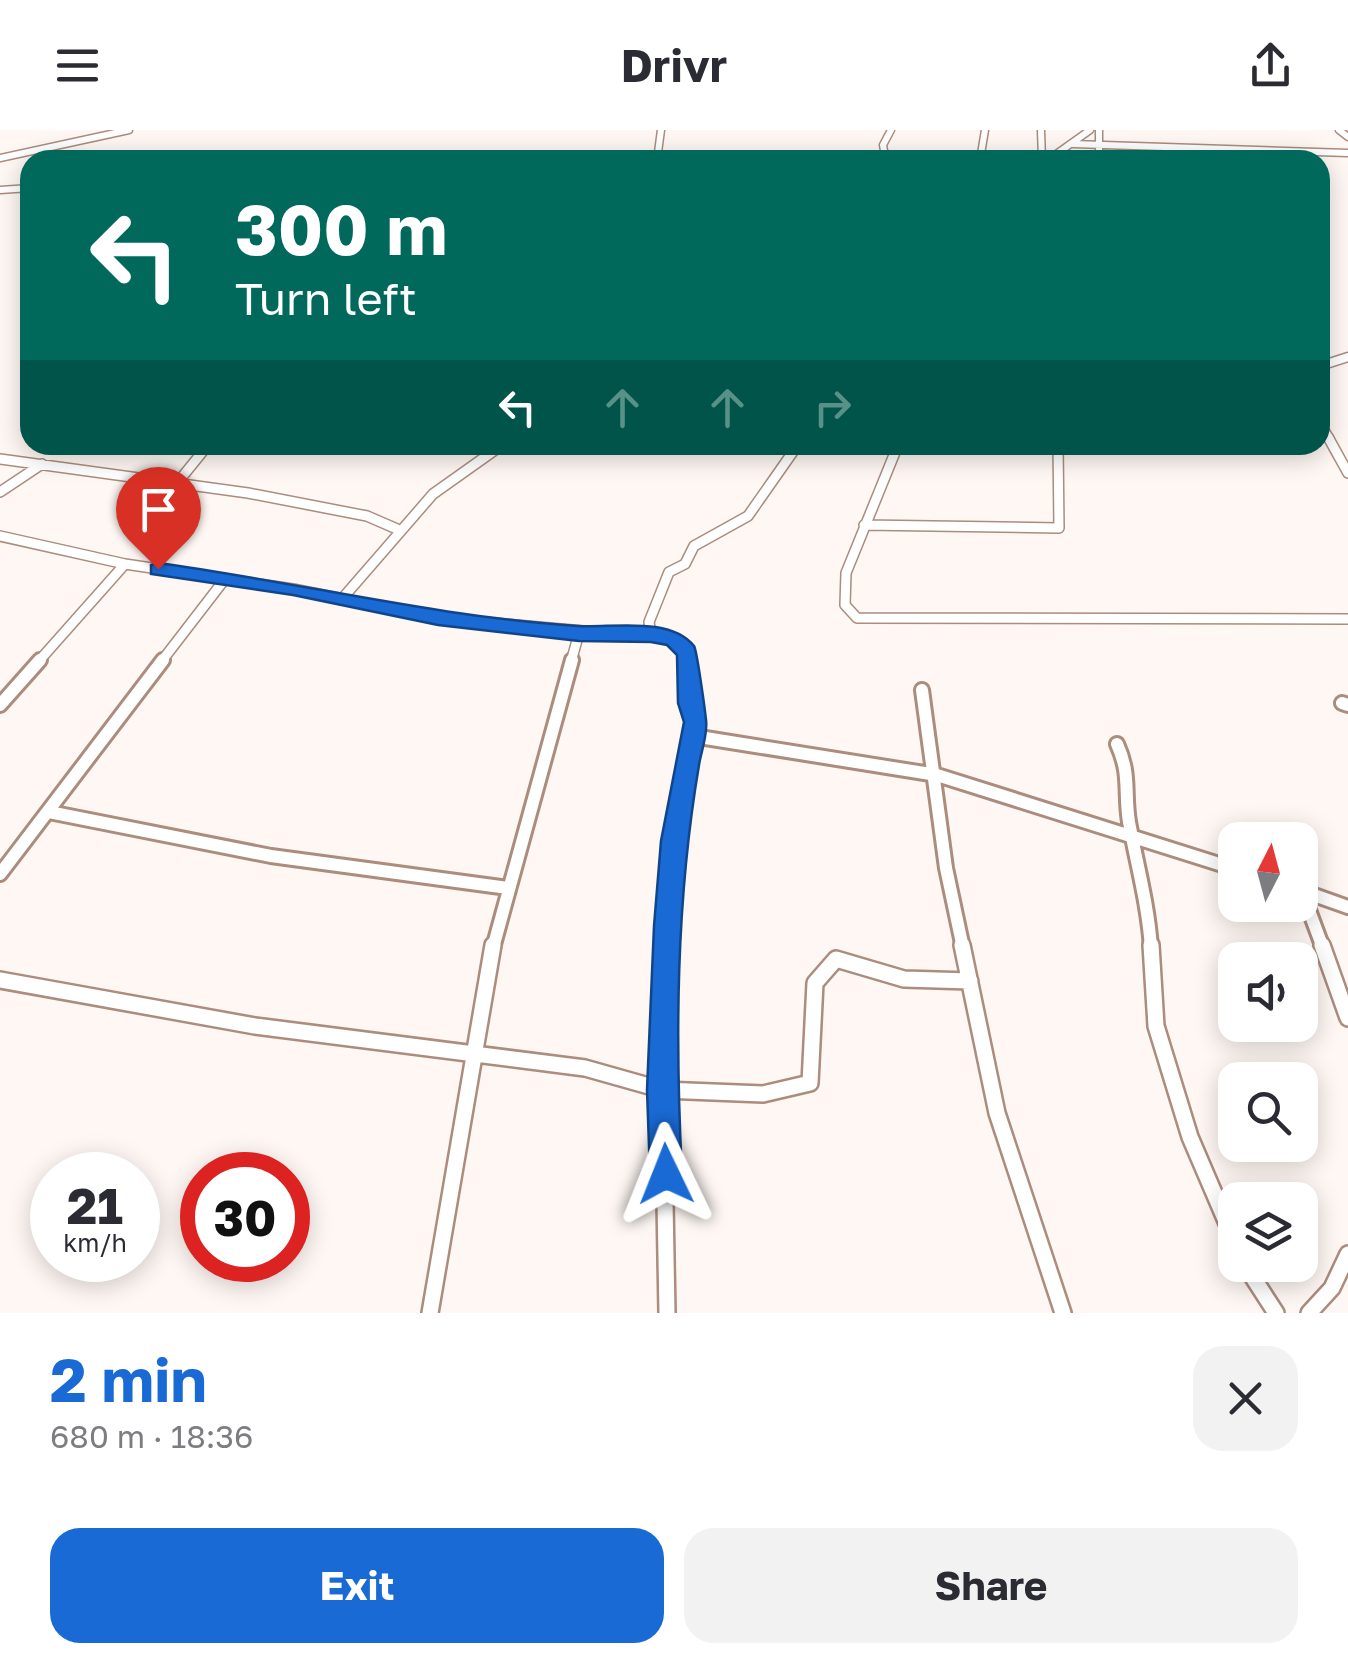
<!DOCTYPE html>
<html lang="en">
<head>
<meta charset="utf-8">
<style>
  body { margin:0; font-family:"Golos Text",sans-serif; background:#f2f2f3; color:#2b2b33; height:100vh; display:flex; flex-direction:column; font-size:38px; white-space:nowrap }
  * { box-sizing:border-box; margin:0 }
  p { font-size:32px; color:#7c7c81 }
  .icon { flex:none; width:55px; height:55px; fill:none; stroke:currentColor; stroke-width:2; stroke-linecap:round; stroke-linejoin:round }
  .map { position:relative; height:1183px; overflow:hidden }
  .details { display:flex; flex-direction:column; background:#fff; flex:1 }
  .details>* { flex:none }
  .hud { position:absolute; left:20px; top:20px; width:1310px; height:305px; border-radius:30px; box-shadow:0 5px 25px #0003; background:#00695c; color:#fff; overflow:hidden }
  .needle { width:65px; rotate:6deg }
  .tools { position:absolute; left:1218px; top:692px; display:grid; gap:20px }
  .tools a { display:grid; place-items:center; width:100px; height:100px; border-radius:20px; background:#fff; box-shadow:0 5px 25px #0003; font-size:50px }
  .speed { position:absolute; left:30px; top:1022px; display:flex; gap:20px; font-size:50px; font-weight:700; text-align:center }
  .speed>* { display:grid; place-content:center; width:130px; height:130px; border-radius:50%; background:#fff; box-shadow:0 5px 25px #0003; line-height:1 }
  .speed small { font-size:25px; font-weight:400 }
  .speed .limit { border:15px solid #d22; background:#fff; color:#111 }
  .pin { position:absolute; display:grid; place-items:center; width:85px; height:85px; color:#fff; margin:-102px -42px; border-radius:50% 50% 50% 0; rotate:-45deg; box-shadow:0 0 10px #0007 }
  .pin .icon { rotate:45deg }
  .me { position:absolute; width:110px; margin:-55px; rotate:358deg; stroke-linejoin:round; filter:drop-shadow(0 0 8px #0008) }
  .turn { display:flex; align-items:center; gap:35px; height:210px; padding:0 50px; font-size:45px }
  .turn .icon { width:130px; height:130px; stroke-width:2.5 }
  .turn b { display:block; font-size:70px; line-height:85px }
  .lanes { display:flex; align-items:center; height:95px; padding:0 50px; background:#0003; justify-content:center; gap:50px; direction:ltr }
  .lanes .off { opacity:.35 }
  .round { display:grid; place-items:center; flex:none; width:105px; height:105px; border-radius:30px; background:#f2f2f3 }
  .overview { display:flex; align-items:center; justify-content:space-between; height:170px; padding:0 50px }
  h1 { font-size:60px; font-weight:700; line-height:75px; color:#196ad5 }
  .primary-button { display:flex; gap:20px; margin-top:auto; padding:20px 50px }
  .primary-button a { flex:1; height:115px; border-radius:30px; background:#196ad5; color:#fff; font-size:40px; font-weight:700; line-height:115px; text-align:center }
  .primary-button a+a { background:#f2f2f3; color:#2b2b33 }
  header { display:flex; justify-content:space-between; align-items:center; height:130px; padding:0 50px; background:#fff; font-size:45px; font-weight:700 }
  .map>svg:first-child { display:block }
</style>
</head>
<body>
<header><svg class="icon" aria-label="menu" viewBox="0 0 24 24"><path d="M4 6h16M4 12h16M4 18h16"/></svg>Drivr<svg class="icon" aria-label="share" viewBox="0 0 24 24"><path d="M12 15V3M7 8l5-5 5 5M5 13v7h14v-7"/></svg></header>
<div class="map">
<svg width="1348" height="1183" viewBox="0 0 1348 1183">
  <rect width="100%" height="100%" fill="#fef7f3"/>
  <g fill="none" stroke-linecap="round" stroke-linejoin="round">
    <defs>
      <path id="minor-far4" d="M891,0L883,15L885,26L893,30
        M1041,0L1042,30
        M1099,0V30
        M1339,0L1348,7
        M1073,14L1348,23
        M0,28L129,0
        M657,30L661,0
        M980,30L985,0
        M1048,30L1090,0
        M0,60L30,58"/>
      <path id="minor-far3" d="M1320,236L1348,227
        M1320,292L1330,310"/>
      <path id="minor-far2" d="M1328,307L1348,343
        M898,315L846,443L845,475L857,488L1348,489
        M0,329L248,363L367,386L397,399
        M178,352L208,315
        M0,362L42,334
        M864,395L1059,398L1058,315
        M0,406L125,434L293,459L437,488L674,509L687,523V532
        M341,470L433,364L502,315
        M651,505L649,492L669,442L685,434L694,416L748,386L797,316
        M38,532L125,434
        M161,532L225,449
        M571,532L579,503"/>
      <path id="minor-far1" d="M922,560L946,738L963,818
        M1342,573L1348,575
        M0,575L40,530
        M693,606L937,645L1235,739
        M1117,614C1131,645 1124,661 1129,692C1137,735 1148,774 1151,818
        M49,682L271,726L508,758
        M0,744L163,530
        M1300,756L1323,818
        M1300,760L1348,777
        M493,818L572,530
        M666,818L674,711L695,592L689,573L687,530"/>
      <path id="minor" d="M667,815L663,960L667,1183
        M962,815L997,983L1063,1183
        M1151,815L1156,896L1190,1007L1235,1112
        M1322,815L1348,888
        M0,850L255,896L585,938L663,960L763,964L810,953L815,853L836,829L904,849L970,851
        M1245,1135L1276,1183
        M430,1183L493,815
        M1309,1183L1332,1158L1348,1124"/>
    </defs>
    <!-- minor-far4 casing -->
    <use href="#minor-far4" stroke="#ab8c7d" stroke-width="9"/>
    <!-- minor-far3 casing -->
    <use href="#minor-far3" stroke="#ab8c7d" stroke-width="11"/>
    <!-- minor-far2 casing -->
    <use href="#minor-far2" stroke="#ab8c7d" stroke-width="12"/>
    <!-- minor-far1 casing -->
    <use href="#minor-far1" stroke="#ab8c7d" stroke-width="18"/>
    <!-- minor casing -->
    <use href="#minor" stroke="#ab8c7d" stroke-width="20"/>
    <!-- minor-far4 -->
    <use href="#minor-far4" stroke="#fff" stroke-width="6"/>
    <!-- minor-far3 -->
    <use href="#minor-far3" stroke="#fff" stroke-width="8"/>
    <!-- minor-far2 -->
    <use href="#minor-far2" stroke="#fff" stroke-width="9"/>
    <!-- minor-far1 -->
    <use href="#minor-far1" stroke="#fff" stroke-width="12"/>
    <!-- minor -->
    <use href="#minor" stroke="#fff" stroke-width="15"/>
  </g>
  <!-- route -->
  <path fill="#196ad5" stroke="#10458a" stroke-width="2.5" d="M158,433C298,452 437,487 578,496C613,498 670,486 694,516C697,521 705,580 706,590C708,604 701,622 699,635C676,770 675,908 682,1044L678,1055L666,1060L655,1055L650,1044L647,960L654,796L661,711L684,592L678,573L677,525L667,515L651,512L579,511L438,495L293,465L151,444V435Z"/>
</svg>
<div class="tools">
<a><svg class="needle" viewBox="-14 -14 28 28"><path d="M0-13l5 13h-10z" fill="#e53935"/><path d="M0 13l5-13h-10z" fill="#7c7c81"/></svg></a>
<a><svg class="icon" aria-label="sound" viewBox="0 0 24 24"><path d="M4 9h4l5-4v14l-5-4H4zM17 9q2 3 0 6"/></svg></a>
<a><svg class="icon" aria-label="search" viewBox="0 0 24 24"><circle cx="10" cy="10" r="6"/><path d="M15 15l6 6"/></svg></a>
<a><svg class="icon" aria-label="layers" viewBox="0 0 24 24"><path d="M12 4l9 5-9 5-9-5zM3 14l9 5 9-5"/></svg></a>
</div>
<div class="speed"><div>21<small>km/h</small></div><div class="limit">30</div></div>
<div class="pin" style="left:158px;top:439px;background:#d93025"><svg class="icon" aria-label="arrive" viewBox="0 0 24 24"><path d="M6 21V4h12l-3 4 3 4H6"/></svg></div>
<svg class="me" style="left:666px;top:1044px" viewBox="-20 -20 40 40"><path d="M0-17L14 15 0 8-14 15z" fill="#196ad5" stroke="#fff" stroke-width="4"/></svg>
<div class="hud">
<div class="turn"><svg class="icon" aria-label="left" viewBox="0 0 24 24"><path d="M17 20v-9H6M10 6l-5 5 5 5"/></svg><div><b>300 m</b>Turn left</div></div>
<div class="lanes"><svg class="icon" aria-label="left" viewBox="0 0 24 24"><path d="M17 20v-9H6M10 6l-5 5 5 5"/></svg><svg class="icon off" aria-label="ahead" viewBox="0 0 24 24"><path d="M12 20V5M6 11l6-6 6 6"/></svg><svg class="icon off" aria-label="ahead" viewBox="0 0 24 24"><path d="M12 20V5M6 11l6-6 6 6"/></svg><svg class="icon off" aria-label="right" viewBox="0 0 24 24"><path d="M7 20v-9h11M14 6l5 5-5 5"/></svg></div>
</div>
</div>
<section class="details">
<div class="overview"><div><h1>2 min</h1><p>680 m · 18:36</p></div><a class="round"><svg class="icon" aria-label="close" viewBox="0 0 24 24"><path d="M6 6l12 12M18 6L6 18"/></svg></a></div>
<div class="primary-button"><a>Exit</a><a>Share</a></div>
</section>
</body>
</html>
